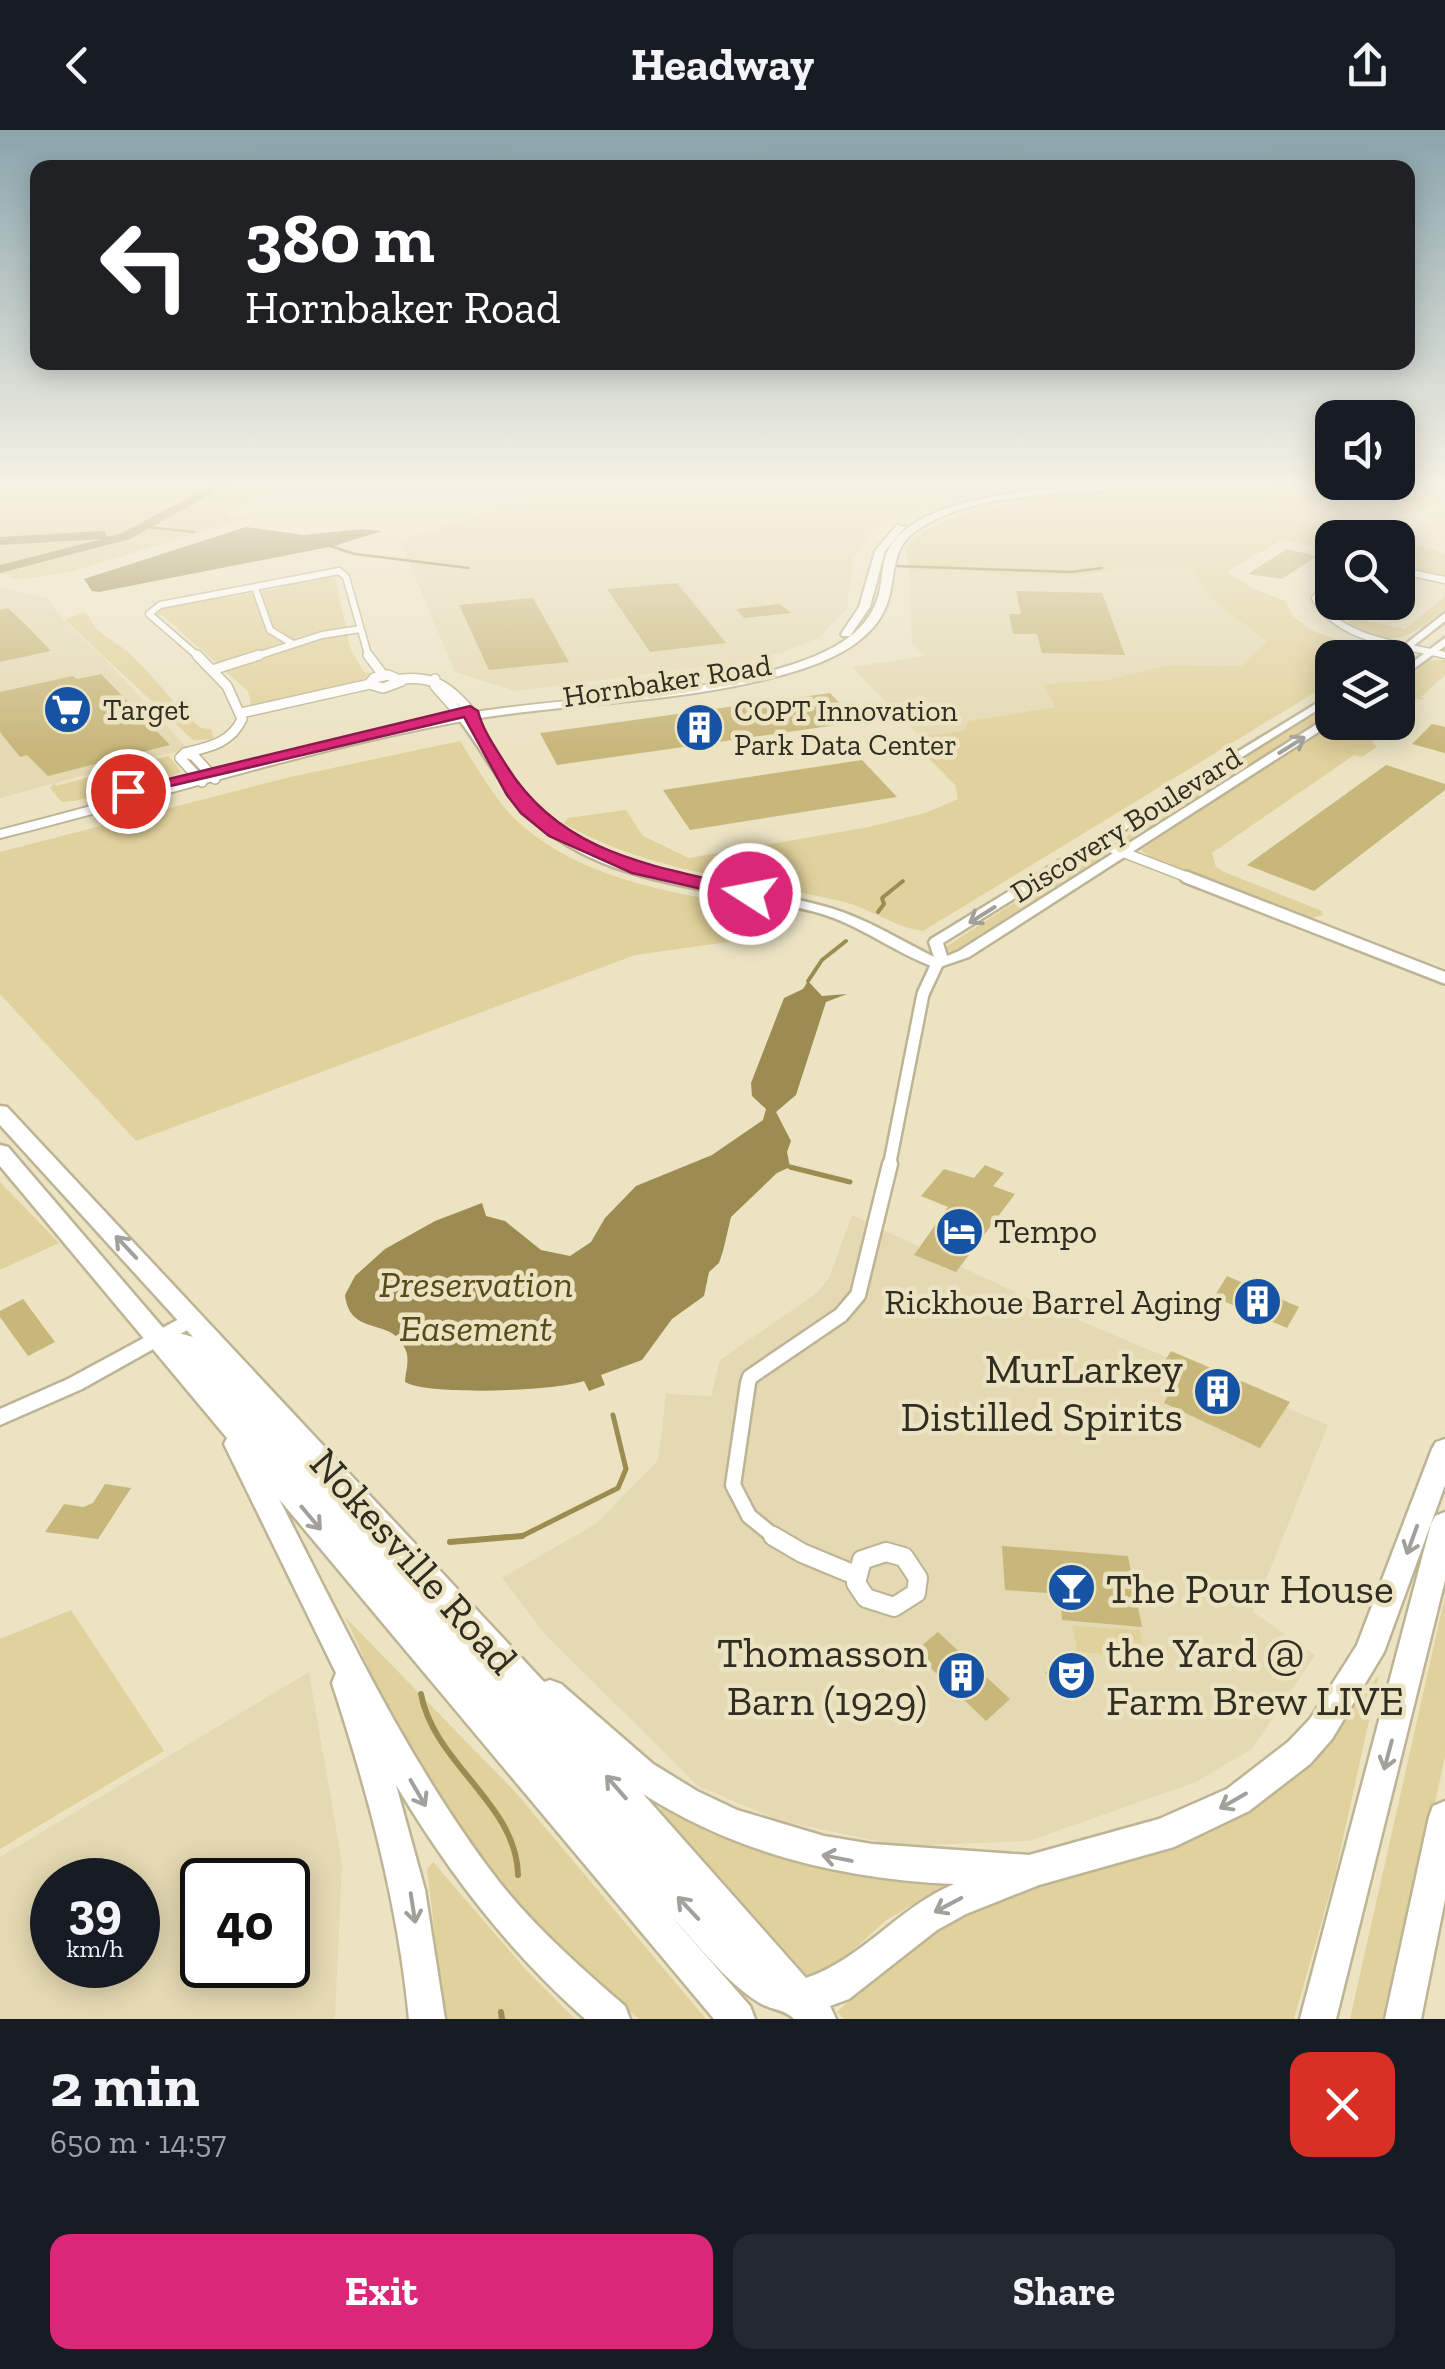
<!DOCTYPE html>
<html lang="en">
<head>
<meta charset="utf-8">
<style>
  body { margin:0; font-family:"Zilla Slab",serif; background:#242831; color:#f1f3f6; height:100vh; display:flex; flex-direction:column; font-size:38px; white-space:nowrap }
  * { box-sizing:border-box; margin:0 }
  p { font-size:32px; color:#9ea1a6 }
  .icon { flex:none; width:55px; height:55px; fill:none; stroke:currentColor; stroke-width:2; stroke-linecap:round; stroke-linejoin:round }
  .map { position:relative; height:1889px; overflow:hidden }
  .sheet { display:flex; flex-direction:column; background:#171b24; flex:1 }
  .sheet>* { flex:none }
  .top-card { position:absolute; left:30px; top:30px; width:1385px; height:210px; border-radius:20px; box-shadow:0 5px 25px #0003; background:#202124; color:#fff; overflow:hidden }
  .buttons { position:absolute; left:1315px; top:270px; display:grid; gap:20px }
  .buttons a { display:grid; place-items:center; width:100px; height:100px; border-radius:20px; background:#171b24; box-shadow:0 5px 25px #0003; font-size:50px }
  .speed { position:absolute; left:30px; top:1728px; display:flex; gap:20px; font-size:50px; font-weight:700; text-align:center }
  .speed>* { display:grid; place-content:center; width:130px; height:130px; border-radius:50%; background:#171b24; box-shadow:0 5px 25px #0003; line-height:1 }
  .speed small { font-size:25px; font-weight:400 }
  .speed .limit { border:5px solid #111; border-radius:15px; background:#fff; color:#111 }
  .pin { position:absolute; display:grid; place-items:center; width:85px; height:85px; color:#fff; margin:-42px; border:5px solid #fff; border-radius:50%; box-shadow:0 2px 10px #0007 }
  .me { position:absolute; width:110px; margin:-55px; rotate:281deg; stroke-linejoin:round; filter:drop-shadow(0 0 8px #0008) }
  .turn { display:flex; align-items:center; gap:35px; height:210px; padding:0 50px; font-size:45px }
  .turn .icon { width:130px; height:130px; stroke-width:2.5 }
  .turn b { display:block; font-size:70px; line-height:85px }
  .round { display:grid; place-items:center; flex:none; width:105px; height:105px; border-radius:20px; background:#242831 }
  .overview { display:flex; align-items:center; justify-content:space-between; height:170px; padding:0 50px }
  h1 { font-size:60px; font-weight:800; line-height:75px }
  .primary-button { display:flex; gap:20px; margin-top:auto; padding:20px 50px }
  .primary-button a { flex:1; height:115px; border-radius:20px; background:#db2777; color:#fff; font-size:40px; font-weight:800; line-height:115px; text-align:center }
  .primary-button a+a { background:#242831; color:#f1f3f6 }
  header { display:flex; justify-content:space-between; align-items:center; height:130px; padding:0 50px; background:#171b24; font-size:45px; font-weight:800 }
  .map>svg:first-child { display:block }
</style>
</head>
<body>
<header><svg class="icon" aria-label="back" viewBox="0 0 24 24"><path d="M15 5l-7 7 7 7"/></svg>Headway<svg class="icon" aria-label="share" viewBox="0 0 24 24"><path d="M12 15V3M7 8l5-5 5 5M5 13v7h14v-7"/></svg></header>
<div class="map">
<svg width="1445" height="1889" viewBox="0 0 1445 1889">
  <rect width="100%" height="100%" fill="#ece3c3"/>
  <!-- built -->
  <path fill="#e4d9b2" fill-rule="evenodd" d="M570,355H1019L900,381L875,397L853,428L847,478L819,508L783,522L750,531L515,561L455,542L400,411Z
    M1133,437L1192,440L1209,466L1268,512L1241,536L1168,535L1107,550L1045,554L1056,577L968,591L964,601L920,607L852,537L925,526L912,514L909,441L973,440L1005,446L1082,447Z
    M0,457L47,468L65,492L105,529L189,620L159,625L0,668Z
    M852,1085L1040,1174L1328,1295L1253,1482L1315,1525L1252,1619L1196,1652L1029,1711L900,1716L778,1690L698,1656L545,1504L502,1448L597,1393L658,1330L666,1264L711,1266L720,1230L817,1163L829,1148Z
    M309,1542L342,1733L335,1889H0V1727ZM138,1750V1835H52V1750ZM288,1750V1835H202V1750Z"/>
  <!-- green -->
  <path fill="#e1d19c" d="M0,355H295L225,380L231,387L261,384L70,442L14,450L6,444H0Z
    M1149,355C1230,355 1314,349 1394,365C1410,368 1433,364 1445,370L1348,404L1346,407L1332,408V421L1282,409L1227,442L1252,458L1285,471L1294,487L1313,501L1378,524L1372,527L1332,528V552L923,801C894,797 872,779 844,772C746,748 653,744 563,693L568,688L626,680L643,706L689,728L869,697L925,683L958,669L955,655L909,608L964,601L968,591L1055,577L1044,554L1107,550L1168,535L1241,536L1267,512L1209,466L1192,440L1133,437L1075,447L1005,446L973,440L909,441L906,418C947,367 1085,362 1149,355Z
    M1398,409L1445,423V448L1398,438Z
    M335,443L341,447L335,448L351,520L364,542L373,544C348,561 279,572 245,578L251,574L248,561L162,485L154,484L164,477L271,460Z
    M1445,466V479C1404,512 1394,518 1344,493L1358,489L1405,499Z
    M84,482C93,487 90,493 98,500C108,509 120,515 130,524C155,547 175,577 201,598L211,599L214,609L193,610L65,490Z
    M1428,530H1445V545L1421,567L1426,570L1398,567V552Z
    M1332,571V584L1128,714L1117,713L1194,658Z
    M1334,593H1394L1372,612L1377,617L1362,627L1354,625L1212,723L1216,737L1222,741L1322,781L1323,785L1308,789L1153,729L1141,720Z
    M460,611C476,636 492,665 513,687C581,754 688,765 778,781V805L635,825L136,1011L0,864V722L290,647Z
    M169,626L181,642L173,646L74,671L62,672L50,658L54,653L56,656Z
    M1103,720L1109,727L962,821L945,822L947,816L1090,724Z
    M0,1052L59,1113L0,1140Z
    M1445,1466V1626L1389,1889H1350Z
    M71,1480L164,1621L0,1719V1509Z
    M345,1487L517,1664L706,1889H639C549,1817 473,1731 416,1631C389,1585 368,1535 345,1487Z
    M1073,1496L1140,1500L1145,1526L1077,1522Z
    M1379,1545L1335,1745L1294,1889H844L837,1882L896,1826L943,1792L1015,1762L1121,1730L1325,1614Z
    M664,1676L948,1753L885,1791L835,1837L807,1845L660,1680Z
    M433,1732L527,1841L575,1889H445L427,1739Z"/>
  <!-- water -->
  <path fill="#9d8c51" d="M246,397L304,405L362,399L382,401L334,416L99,462L92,461L84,449Z
    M808,851L822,866L847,864L826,872L796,965L776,982L791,1011L787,1022L790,1037L777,1043L731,1087L723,1121L719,1133L709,1142L704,1166L672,1189L642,1230L601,1245L605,1255L589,1261L584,1251C556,1261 428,1266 405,1252C405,1243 410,1232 406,1221C394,1185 350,1209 345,1165L355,1146L385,1119L435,1091L482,1073L486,1086L505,1091L541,1120L570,1126L591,1112L605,1088L636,1056L712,1025L763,990L766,979L752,966L751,953L784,868L803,859Z"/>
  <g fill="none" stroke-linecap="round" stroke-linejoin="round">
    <!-- stream-far3 -->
    <path stroke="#9d8c51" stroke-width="2.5" d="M147,397L194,402
      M327,415L355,424L469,438
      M895,436L1071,442L1102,438"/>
    <!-- stream-far2 -->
    <path stroke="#9d8c51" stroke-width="4" d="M878,782L884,774L882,768L903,751
      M808,851L822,830L846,811"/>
    <!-- stream-far1 -->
    <path stroke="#9d8c51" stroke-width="5" d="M790,1037L850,1052
      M492,1408L522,1406L618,1358L626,1339L613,1285"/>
    <!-- stream -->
    <path stroke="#9d8c51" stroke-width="6" d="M450,1412L522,1406
      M421,1564C434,1634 517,1674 518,1745
      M501,1882L502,1889"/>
    <!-- river -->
    <path fill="#9d8c51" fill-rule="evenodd" d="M213,355H227L130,409L0,443V435L102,409L0,415V407L102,401L106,402V407L122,403Z"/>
  </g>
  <!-- building -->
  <path fill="#c8b77b" d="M1287,419L1317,426L1282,449L1248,444Z
    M677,453L726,513L650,522L607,459Z
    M1016,461L1102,463L1125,525L1042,523L1037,504H1013L1009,484H1021Z
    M533,468L569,532L489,540L459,475Z
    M779,474L792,483L744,488L736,479Z
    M8,478L27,496L51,521L0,532V480Z
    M101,544L170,615L48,646L27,625L20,627L0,602V562L73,546L77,549Z
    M830,563L858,592L557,635L540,603Z
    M1432,594L1445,597V623L1412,614Z
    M862,630L897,667L690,700L663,660Z
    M1386,635L1445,654V660L1314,761L1247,735Z
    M985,1035L1004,1043L993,1056L1015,1064L956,1142L914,1125L948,1077L921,1066L944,1039L974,1048Z
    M1227,1146L1299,1177L1287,1198L1214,1167Z
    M23,1169L55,1212L28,1226L0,1187V1181Z
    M1171,1221L1290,1272L1260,1318L1164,1273L1175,1252L1157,1243Z
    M105,1354L131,1358L98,1409L45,1402L64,1374L83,1377L93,1373Z
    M1002,1416L1128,1426L1142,1497L1062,1490L1060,1464L1005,1460Z
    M938,1502L1010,1569L986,1591L914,1522Z
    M1069,1520L1095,1549L1077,1568L1045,1543Z"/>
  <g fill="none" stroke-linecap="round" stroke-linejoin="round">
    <defs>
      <path id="minor-far4" d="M1398,440L1445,450
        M1332,453L1315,468C1338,510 1402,515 1445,525
        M255,458L270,500L293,514
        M200,528L149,484L160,475L339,441L346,447L369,528
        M251,528L322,505L360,499"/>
      <path id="minor-far3" d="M368,525L383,545
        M212,540L259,525
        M388,545L402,551L383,558L369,554L374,548Z
        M402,549C435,546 449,557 470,581
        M435,549V556L459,583
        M241,583L370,554
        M185,623C210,617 231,613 242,589L227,556L197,525
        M185,623L194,626L215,649
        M185,623L180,628L202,652
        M1099,713L1192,749"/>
      <path id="minor-far2" d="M1186,747L1445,848
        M889,1037L923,864L937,834"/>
      <path id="minor-far1" d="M776,1408L749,1386L733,1355L748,1253L750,1247L841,1185L858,1165L890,1034"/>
      <path id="minor" d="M773,1406L802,1423L855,1445
        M886,1422L904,1427L918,1448L916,1463L894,1477L866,1468L856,1453L862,1430Z"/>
      <path id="tertiary" d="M1445,483V491L1398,528H1388Z
        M1445,508V516L1398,550V543Z
        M1332,564V571L943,813L947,826L959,821L1328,587L1332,586L1334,592L969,827L937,838C896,824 861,795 819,783C726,757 613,760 537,693C503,663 482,618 454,583L463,581C495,617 514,664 553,694C631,755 739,751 830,778C867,789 900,810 934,827L929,812L931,809Z
        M192,1182L198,1184L201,1189L198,1194L82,1259L0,1295V1279L68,1249Z"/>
      <path id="secondary" d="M1090,355H1122C1107,361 1087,361 1070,362C1021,367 959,371 917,400C889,419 897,446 887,474C874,510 834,529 799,540C690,574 575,571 463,591C306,620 154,670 0,708V700C154,661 307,612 464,584C573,565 688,569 794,534C832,521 872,502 880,459C883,444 882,427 891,415C924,366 1036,360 1090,355Z
        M1392,355H1445V360L1396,358Z
        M897,395L905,397L885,421L870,477L850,506H842L841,504L859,477L875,421Z"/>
      <path id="trunk" d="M0,976L7,977L544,1552L550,1550L561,1554L653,1634L697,1661L737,1680L824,1706L872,1714L1029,1725L1159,1689L1227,1659L1288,1612L1310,1589L1357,1515L1432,1319L1436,1312L1445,1309V1355L1384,1522L1332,1609L1310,1634L1249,1681L1174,1717L1039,1755L966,1784L937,1800L849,1869L830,1876L836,1889H794C785,1879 770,1880 758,1872C725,1851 699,1816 672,1787L750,1876L755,1889H714L279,1369C347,1501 409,1635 500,1753C537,1799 581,1838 625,1876L630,1889H585C507,1819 450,1745 396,1655L425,1760L445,1889H409C398,1773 368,1663 332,1553L336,1543L224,1314L227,1308L0,1036V1015L8,1017L164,1199L193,1207L0,995ZM643,1664C738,1724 842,1749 954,1754C899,1777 861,1830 806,1848Z
        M1445,1382V1450L1336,1889H1300L1431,1394L1435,1386Z
        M1445,1671V1769L1421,1889H1385L1429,1687L1433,1676Z"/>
    </defs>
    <!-- minor-far4 casing -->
    <use href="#minor-far4" stroke="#bcb495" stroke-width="9"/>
    <!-- minor-far3 casing -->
    <use href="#minor-far3" stroke="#bcb495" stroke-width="12"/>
    <!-- minor-far2 casing -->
    <use href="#minor-far2" stroke="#bcb495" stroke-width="16"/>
    <!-- minor-far1 casing -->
    <use href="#minor-far1" stroke="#bcb495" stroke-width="19"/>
    <!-- minor casing -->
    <use href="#minor" stroke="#bcb495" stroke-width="22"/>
    <!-- tertiary casing -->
    <use href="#tertiary" stroke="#bcb495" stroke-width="5"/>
    <!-- secondary casing -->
    <use href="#secondary" stroke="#bcb495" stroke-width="4"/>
    <!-- trunk casing -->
    <use href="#trunk" stroke="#bcb495" stroke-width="5"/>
    <!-- minor-far4 -->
    <use href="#minor-far4" stroke="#fff" stroke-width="6"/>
    <!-- minor-far3 -->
    <use href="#minor-far3" stroke="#fff" stroke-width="9"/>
    <!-- minor-far2 -->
    <use href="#minor-far2" stroke="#fff" stroke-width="11"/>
    <!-- minor-far1 -->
    <use href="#minor-far1" stroke="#fff" stroke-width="14"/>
    <!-- minor -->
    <use href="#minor" stroke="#fff" stroke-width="18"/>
    <!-- tertiary -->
    <use href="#tertiary" fill="#fff" fill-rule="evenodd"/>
    <!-- secondary -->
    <use href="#secondary" fill="#fff" fill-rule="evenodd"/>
    <!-- trunk -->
    <use href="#trunk" fill="#fff" fill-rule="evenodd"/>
  </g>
  <!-- one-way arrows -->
  <defs><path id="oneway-shaft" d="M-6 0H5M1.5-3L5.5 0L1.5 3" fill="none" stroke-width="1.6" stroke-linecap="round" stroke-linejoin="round" transform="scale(2.5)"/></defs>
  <g stroke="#a2a09b">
    <use href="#oneway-shaft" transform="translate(1292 615) rotate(-32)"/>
    <use href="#oneway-shaft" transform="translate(982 785) rotate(148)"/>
    <use href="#oneway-shaft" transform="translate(126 1117) rotate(-133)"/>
    <use href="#oneway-shaft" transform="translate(311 1388) rotate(50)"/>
    <use href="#oneway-shaft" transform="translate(1412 1410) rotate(110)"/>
    <use href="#oneway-shaft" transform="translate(1388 1625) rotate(105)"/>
    <use href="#oneway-shaft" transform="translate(616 1657) rotate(-131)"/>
    <use href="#oneway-shaft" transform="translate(418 1663) rotate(60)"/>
    <use href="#oneway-shaft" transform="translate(1233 1671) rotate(150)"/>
    <use href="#oneway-shaft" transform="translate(837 1728) rotate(-169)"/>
    <use href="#oneway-shaft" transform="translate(948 1775) rotate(152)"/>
    <use href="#oneway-shaft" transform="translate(413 1778) rotate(81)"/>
    <use href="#oneway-shaft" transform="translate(688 1778) rotate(-133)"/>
  </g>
  <!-- sky -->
  <linearGradient id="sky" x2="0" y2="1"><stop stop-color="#8aa4ac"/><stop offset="0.57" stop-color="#f6f2e4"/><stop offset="1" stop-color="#f6f2e4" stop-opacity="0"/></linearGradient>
  <rect width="1445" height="620" fill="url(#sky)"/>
  <!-- route -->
  <path fill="#db2777" stroke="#8e194d" stroke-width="2.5" d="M470,576L478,581C483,601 495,617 506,635C563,728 659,736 757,760L760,764L750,770L632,743L549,706L521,683L507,665L464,587L128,666L119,661Z"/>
  <!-- icons -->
  <defs>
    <symbol id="supermarket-disc" viewBox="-11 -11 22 22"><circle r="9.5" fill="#1653a4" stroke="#ece3c3"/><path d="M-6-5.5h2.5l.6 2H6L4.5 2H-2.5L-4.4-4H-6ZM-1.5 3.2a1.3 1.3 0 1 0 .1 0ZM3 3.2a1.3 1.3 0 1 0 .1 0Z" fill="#fff"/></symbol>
    <symbol id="building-disc" viewBox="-11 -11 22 22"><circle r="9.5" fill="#1653a4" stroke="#ece3c3"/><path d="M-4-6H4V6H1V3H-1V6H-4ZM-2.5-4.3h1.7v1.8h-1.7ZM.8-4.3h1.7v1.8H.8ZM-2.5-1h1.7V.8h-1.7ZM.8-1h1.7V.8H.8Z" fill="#fff"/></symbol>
    <symbol id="hotel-disc" viewBox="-11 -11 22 22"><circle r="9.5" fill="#1653a4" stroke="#ece3c3"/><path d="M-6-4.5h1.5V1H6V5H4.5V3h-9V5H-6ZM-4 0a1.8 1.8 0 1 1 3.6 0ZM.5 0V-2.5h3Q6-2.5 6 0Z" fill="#fff"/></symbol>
    <symbol id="bar-disc" viewBox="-11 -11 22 22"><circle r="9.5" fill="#1653a4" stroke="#ece3c3"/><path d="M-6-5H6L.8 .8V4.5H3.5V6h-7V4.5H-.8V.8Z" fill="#fff"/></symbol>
    <symbol id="theatre-disc" viewBox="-11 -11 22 22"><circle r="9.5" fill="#1653a4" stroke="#ece3c3"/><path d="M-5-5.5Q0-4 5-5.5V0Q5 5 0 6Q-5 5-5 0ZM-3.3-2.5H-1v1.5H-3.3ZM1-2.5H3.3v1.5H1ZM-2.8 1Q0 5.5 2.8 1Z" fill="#fff"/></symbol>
  </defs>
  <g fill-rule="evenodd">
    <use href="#supermarket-disc" x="40" y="552" width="55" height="55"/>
    <use href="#building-disc" x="672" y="570" width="55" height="55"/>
    <use href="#hotel-disc" x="932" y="1074" width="55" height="55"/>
    <use href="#building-disc" x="1230" y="1144" width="55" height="55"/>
    <use href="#building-disc" x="1190" y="1234" width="55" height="55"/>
    <use href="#bar-disc" x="1044" y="1430" width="55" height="55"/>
    <use href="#building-disc" x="934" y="1518" width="55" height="55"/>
    <use href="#theatre-disc" x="1044" y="1518" width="55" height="55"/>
  </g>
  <g text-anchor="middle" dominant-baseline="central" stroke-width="9" stroke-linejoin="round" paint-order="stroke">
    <!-- far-street labels -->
    <g font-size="30" fill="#302d21" stroke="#ece3c3">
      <text transform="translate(667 551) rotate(-9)">Hornbaker Road</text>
      <text transform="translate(1126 695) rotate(-32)">Discovery Boulevard</text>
    </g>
    <!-- far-poi labels -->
    <g font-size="30" fill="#302d21" stroke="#ece3c3" text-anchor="start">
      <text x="103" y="580">Target</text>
      <text x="734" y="581">COPT Innovation<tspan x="734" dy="34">Park Data Center</tspan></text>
    </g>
    <!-- poi labels -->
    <g font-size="35" fill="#302d21" stroke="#ece3c3" text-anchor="start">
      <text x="994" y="1101">Tempo</text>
      <text x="1222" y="1172" text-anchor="end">Rickhoue Barrel Aging</text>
    </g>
    <!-- water labels -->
    <g font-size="38" font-style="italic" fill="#574b1c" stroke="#ece3c3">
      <text x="476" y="1154">Preservation<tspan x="476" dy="44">Easement</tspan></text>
    </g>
    <!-- near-poi labels -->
    <g font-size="42" fill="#302d21" stroke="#ece3c3" text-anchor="end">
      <text x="1183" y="1238">MurLarkey<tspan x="1183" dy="48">Distilled Spirits</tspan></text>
      <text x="1106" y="1458" text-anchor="start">The Pour House</text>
      <text x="927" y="1522">Thomasson<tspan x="927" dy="48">Barn (1929)</tspan></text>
      <text x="1106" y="1522" text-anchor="start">the Yard @<tspan x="1106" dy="48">Farm Brew LIVE</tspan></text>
    </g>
    <!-- near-street labels -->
    <g font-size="42" fill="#302d21" stroke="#ece3c3">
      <text transform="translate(414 1431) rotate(48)">Nokesville Road</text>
    </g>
  </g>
</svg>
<div class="buttons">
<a><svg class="icon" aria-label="sound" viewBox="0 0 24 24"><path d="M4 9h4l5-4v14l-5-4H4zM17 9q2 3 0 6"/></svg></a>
<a><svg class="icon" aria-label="search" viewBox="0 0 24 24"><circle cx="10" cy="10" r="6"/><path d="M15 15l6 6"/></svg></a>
<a><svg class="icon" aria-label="layers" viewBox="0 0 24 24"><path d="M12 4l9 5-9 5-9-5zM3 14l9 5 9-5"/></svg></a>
</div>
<div class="speed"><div>39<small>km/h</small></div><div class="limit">40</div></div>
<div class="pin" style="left:128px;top:661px;background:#d93025"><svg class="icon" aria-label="arrive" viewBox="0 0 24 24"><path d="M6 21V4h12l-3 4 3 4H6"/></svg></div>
<svg class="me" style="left:750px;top:764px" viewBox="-20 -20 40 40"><circle r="17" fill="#db2777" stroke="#fff" stroke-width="3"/><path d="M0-11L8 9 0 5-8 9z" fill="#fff"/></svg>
<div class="top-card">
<div class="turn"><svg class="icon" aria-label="left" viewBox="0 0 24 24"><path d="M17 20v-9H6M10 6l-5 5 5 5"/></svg><div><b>380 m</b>Hornbaker Road</div></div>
</div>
</div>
<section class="sheet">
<div class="overview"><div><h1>2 min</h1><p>650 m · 14:57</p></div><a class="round" style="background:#d93025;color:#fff"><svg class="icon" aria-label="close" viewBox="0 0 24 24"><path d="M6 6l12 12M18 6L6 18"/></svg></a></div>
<div class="primary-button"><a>Exit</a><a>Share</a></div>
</section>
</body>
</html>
